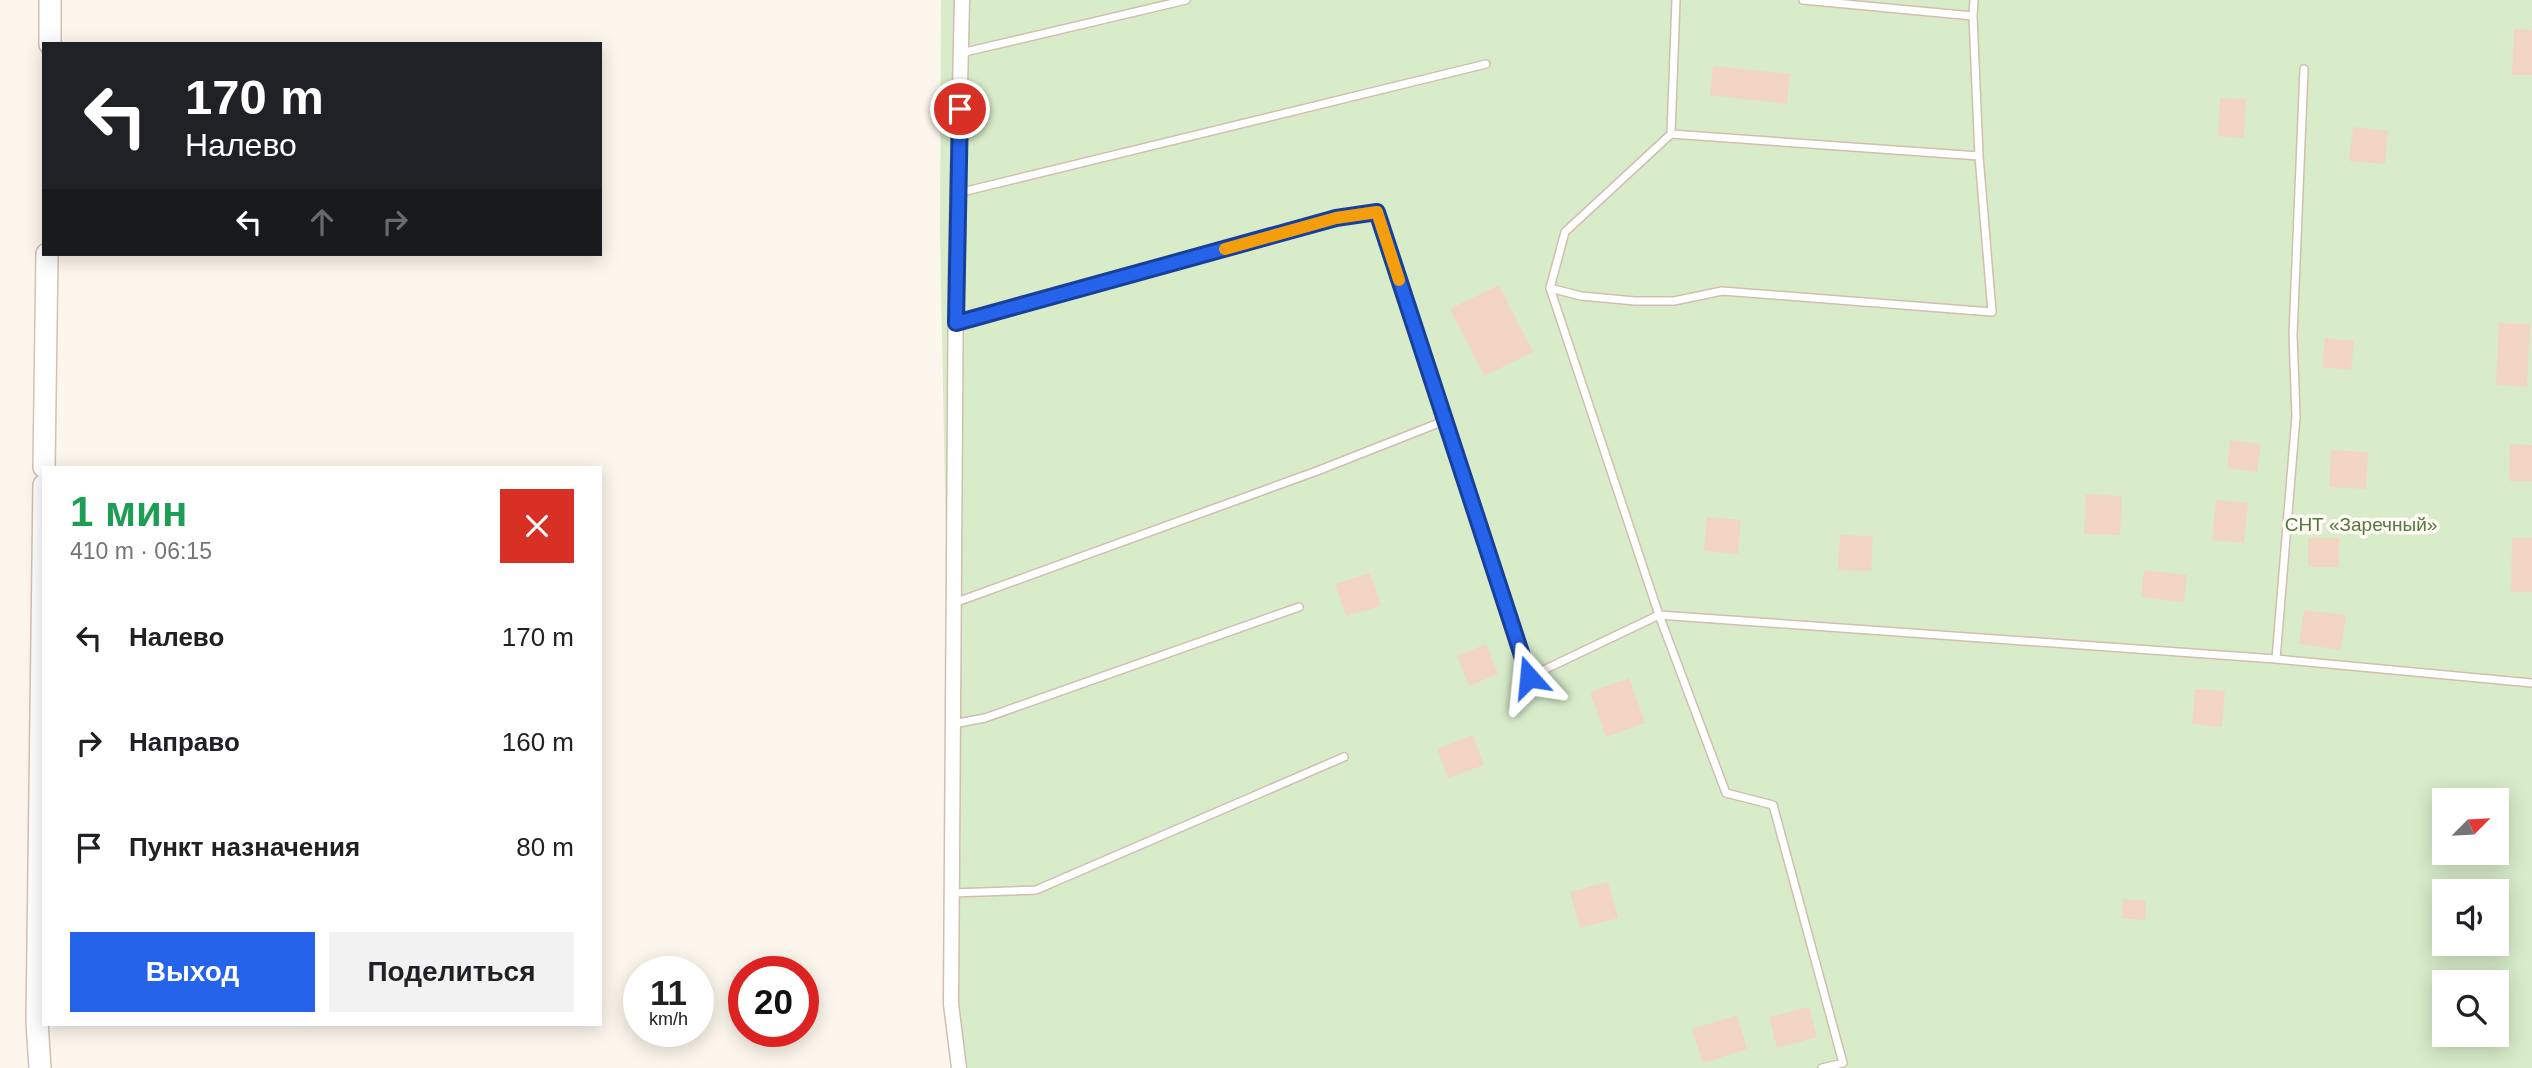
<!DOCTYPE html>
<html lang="ru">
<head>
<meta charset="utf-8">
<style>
  body { margin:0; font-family:Arial,sans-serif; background:#f2f2f2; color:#202124; height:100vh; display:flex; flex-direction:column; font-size:26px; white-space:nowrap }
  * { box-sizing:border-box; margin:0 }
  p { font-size:23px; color:#757577 }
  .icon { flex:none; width:38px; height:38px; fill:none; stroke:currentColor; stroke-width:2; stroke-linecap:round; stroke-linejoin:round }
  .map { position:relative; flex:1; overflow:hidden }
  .sheet { position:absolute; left:42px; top:466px; width:560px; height:560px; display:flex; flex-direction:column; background:#fff; border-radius:0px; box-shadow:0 4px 18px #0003 }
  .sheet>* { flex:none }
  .guide { position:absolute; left:42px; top:42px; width:560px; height:214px; border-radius:0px; box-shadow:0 4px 18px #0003; background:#202124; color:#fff; overflow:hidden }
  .needle { width:46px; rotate:66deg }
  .controls { position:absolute; left:2432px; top:788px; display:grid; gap:14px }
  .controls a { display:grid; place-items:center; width:77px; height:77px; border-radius:0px; background:#fff; box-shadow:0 4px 18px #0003; font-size:35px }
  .speed { position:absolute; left:623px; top:956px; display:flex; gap:14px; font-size:35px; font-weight:700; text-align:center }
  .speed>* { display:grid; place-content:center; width:91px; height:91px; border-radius:50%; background:#fff; box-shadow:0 4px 18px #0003; line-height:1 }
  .speed small { font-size:18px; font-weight:400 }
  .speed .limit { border:10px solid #d22; background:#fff; color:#111 }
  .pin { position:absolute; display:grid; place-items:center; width:60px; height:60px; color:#fff; margin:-30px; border:4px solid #fff; border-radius:50%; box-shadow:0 2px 7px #0007 }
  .me { position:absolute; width:77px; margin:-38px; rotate:342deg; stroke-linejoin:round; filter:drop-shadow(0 0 5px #0008) }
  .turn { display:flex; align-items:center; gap:24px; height:147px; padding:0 28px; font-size:32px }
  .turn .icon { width:91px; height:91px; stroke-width:2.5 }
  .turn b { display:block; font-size:49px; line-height:60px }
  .lanes { display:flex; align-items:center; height:66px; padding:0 28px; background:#0003; justify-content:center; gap:35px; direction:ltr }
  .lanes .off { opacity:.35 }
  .round { display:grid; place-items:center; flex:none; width:74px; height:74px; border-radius:0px; background:#f2f2f2 }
  .overview { display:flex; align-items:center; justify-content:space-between; height:119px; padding:0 28px }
  h1 { font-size:42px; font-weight:700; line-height:52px; color:#1e9e55 }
  .action { display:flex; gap:14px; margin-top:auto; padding:14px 28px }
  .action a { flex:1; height:80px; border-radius:0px; background:#2563eb; color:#fff; font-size:28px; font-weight:700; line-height:80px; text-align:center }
  .action a+a { background:#f2f2f2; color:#202124 }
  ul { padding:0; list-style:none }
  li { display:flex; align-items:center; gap:21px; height:105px; padding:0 28px }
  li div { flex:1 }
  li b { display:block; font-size:26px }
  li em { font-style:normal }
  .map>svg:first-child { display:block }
</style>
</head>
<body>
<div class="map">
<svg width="2532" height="1068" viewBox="0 0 2532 1068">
  <rect width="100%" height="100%" fill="#fdf6ec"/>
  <!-- green -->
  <path fill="#d8ecc9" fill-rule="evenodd" d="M941,0H2532V1068H960L956,1059L940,233ZM2445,800H2497V852H2445ZM2445,891H2497V943H2445ZM2445,982H2497V1034H2445Z"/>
  <!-- building -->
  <path fill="#f3d5c3" d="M2514,29L2532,30V75H2512Z
    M1713,66L1790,74L1787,104L1710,95Z
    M2220,98L2246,99L2244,138L2218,136Z
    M2353,127L2388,131L2385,164L2349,161Z
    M1499,285L1533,352L1484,376L1450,309Z
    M2499,323L2530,324L2527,387L2496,385Z
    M2325,338L2354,341L2351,370L2322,367Z
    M2230,440L2261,444L2257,472L2227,468Z
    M2510,444L2532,445V481H2509Z
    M2331,450L2368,452L2366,489L2329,487Z
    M2086,494L2122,496L2120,535L2084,534Z
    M2216,500L2248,503L2244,543L2212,540Z
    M1707,517L1741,520L1738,554L1704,551Z
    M1840,535L1873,536L1871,571L1838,570Z
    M2308,538H2339V567H2308Z
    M2512,538H2532V592H2511Z
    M2144,570L2187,575L2184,602L2141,597Z
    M1370,573L1381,606L1346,616L1335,584Z
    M2304,610L2346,615L2341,650L2299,644Z
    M1486,644L1498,674L1469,686L1457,656Z
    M1629,678L1645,723L1606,737L1590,692Z
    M2195,689L2225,691L2222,727L2192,724Z
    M1473,735L1484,765L1448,778L1437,749Z
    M1608,882L1618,918L1580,928L1570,892Z
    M2123,899L2146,901L2145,920L2122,918Z
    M1809,1007L1817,1037L1777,1048L1769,1017Z
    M1737,1015L1747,1049L1703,1063L1692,1029Z"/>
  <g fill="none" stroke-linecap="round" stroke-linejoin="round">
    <defs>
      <path id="lane" d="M1676,0L1671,134L1979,156L1992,312L1722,291L1674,301H1635L1581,296L1550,288L1659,615L1726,793L1773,805L1843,1063L1822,1068
        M1803,0L1973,16L1974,0
        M1973,16L1979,156
        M961,53L1186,0
        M958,193L1486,64
        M1550,288L1565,232L1671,134
        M956,323L1336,218L1377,212L1444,421
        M954,603L1317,471L1444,421L1529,677L1659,615L2276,659L2532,683
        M2276,659L2296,416L2293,335L2304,69
        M953,724L985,718L1299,607
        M952,893L1036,890L1344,757"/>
      <path id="street" d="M959,1068L951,1004L956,264L962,0"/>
      <path id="secondary" d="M50,44V0
        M44,467L47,254
        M40,1068L37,1022L44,485"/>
    </defs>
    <!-- lane casing -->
    <use href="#lane" stroke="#d1beb0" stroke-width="10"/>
    <!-- street casing -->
    <use href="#street" stroke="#d1beb0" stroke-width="17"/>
    <!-- secondary casing -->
    <use href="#secondary" stroke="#d6c0b0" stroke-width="24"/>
    <!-- lane -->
    <use href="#lane" stroke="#fff" stroke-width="7"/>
    <!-- street -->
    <use href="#street" stroke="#fff" stroke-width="14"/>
    <!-- secondary -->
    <use href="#secondary" stroke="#fff" stroke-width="21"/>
  </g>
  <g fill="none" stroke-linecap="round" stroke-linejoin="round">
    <defs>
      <path id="route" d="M960,109L956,323L1336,218L1377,212L1529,677"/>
    </defs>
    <!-- route casing -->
    <use href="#route" stroke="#184099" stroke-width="18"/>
    <!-- route -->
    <use href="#route" stroke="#2563eb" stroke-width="12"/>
    <!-- slow -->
    <path stroke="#f59e0b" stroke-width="12" d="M1225,249L1336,218L1377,212L1399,280"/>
  </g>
  <g text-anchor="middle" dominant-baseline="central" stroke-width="7" stroke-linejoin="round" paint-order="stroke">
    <!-- park labels -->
    <g font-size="19" fill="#537a41" stroke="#fffaf3">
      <text x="2361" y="524">СНТ «Заречный»</text>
    </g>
  </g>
</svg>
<div class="controls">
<a><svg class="needle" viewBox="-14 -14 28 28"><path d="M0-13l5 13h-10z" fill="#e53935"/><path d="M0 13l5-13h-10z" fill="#757577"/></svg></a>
<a><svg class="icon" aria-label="sound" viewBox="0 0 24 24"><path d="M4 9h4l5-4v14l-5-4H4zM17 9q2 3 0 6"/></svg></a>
<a><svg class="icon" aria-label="search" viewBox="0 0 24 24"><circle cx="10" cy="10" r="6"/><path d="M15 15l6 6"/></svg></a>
</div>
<div class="speed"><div>11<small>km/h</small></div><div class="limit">20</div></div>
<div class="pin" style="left:960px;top:109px;background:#d93025"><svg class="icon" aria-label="arrive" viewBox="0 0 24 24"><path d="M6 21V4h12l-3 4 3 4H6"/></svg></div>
<svg class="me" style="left:1529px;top:677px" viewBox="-20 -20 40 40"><path d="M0-17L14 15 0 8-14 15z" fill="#2563eb" stroke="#fff" stroke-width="4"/></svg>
<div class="guide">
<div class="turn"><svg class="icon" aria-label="left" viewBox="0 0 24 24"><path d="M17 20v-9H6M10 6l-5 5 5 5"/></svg><div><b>170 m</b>Налево</div></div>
<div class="lanes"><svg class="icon" aria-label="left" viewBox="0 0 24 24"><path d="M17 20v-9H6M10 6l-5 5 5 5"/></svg><svg class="icon off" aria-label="ahead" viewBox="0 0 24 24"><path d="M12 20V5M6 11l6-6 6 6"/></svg><svg class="icon off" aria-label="right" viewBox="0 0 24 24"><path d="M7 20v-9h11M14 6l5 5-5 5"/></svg></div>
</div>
<section class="sheet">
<div class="overview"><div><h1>1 мин</h1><p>410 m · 06:15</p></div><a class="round" style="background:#d93025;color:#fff"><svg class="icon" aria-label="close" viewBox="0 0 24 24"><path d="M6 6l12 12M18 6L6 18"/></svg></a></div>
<ul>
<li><svg class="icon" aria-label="left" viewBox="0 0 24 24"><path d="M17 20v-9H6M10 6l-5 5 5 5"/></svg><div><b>Налево</b></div><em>170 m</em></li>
<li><svg class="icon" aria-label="right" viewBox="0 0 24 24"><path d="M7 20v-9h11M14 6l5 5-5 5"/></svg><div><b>Направо</b></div><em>160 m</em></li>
<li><svg class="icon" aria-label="arrive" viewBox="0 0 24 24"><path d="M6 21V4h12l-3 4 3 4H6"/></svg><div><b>Пункт назначения</b></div><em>80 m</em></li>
</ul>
<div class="action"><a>Выход</a><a>Поделиться</a></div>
</section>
</div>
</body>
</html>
